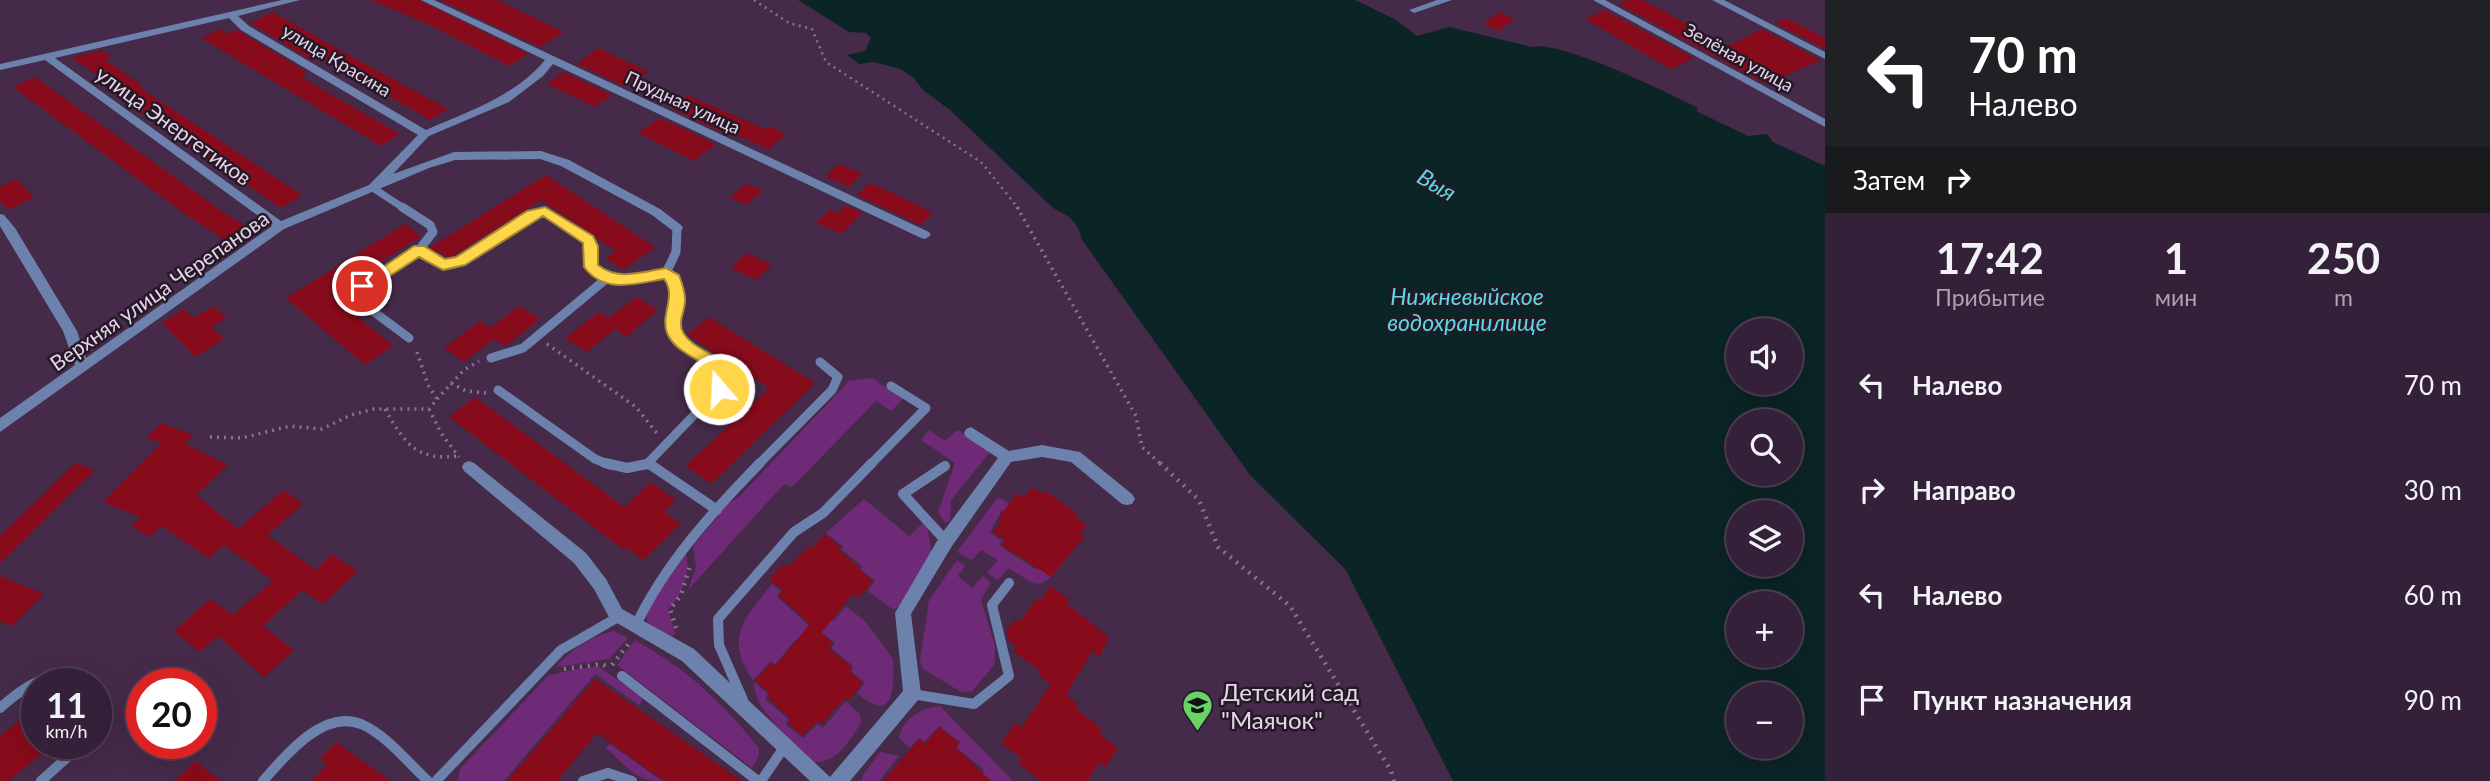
<!DOCTYPE html>
<html lang="ru">
<head>
<meta charset="utf-8">
<style>
  body { margin:0; font-family:Lato,sans-serif; background:#3f2d43; color:#f1f3f6; height:100vh; display:flex; flex-direction:column; font-size:26px; white-space:nowrap }
  * { box-sizing:border-box; margin:0 }
  p { font-size:23px; color:#a9a3ae }
  .icon { flex:none; width:38px; height:38px; fill:none; stroke:currentColor; stroke-width:2; stroke-linecap:round; stroke-linejoin:round }
  .map { position:relative; flex:1; overflow:hidden }
  .details { display:flex; flex-direction:column; background:#342038; width:665px }
  .details>* { flex:none }
  .hud { background:#202124; color:#fff; overflow:hidden }
  .controls { position:absolute; left:1726px; top:318px; display:grid; gap:14px }
  .controls a { display:grid; place-items:center; width:77px; height:77px; border-radius:50%; background:#342038; box-shadow:0 7px 28px #0002,0 0 0 2px #4e3e53; font-size:35px }
  .speed { position:absolute; left:21px; top:668px; display:flex; gap:14px; font-size:35px; font-weight:700; text-align:center }
  .speed>* { display:grid; place-content:center; width:91px; height:91px; border-radius:50%; background:#342038; box-shadow:0 7px 28px #0002,0 0 0 2px #4e3e53; line-height:1 }
  .speed small { font-size:18px; font-weight:400 }
  .speed .limit { border:10px solid #d22; background:#fff; color:#111 }
  .pin { position:absolute; display:grid; place-items:center; width:60px; height:60px; color:#fff; margin:-30px; border:4px solid #fff; border-radius:50%; box-shadow:0 2px 7px #0007 }
  .me { position:absolute; width:77px; margin:-38px; rotate:341deg; stroke-linejoin:round; filter:drop-shadow(0 0 5px #0008) }
  .turn { display:flex; align-items:center; gap:24px; height:147px; padding:0 28px; font-size:32px }
  .turn .icon { width:91px; height:91px; stroke-width:2.5 }
  .turn b { display:block; font-size:49px; line-height:60px }
  .then { display:flex; align-items:center; height:66px; padding:0 28px; background:#0003; gap:14px; font-size:26px }
  .eta { display:flex; justify-content:space-evenly; align-items:center; height:119px; text-align:center }
  .eta b { font-size:42px; font-weight:700; line-height:49px }
  ul { padding:0; list-style:none }
  li { display:flex; align-items:center; gap:21px; height:105px; padding:0 28px }
  li div { flex:1 }
  li b { display:block; font-size:26px }
  li em { font-style:normal }
  main { display:flex; flex:1; min-height:0 }
  .map>svg:first-child { display:block }
</style>
</head>
<body>
<main>
<div class="map">
<svg width="1825" height="781" viewBox="0 0 1825 781">
  <rect width="100%" height="100%" fill="#462a4a"/>
  <!-- green -->
  <path fill="#6e2a76" d="M872,378L903,399L891,411L876,401L792,487L784,484L688,590L696,567L693,546L729,503L740,496L849,381Z
    M929,430L945,441L957,430L991,451L951,500L950,521L945,523L938,512L955,463L921,440Z
    M998,497L1013,506L1008,513L1002,510L990,532L1002,541L999,545L1035,569L1039,566L1061,565C1039,594 1036,585 1009,568L998,580L987,573L998,560L981,550L972,560L957,552Z
    M864,499L909,536L925,521L927,525L932,557L903,607L892,609L868,591L875,580L860,570L862,566L841,549L843,546L826,533Z
    M686,554C691,574 682,595 668,610L675,633L672,637L650,626L646,618L652,600Z
    M957,560L965,566L958,576L972,588L983,576L991,582L981,600L995,646L994,665L972,691L961,692L923,669L920,661L929,600Z
    M772,584L781,591L777,597L813,629L800,643L795,640L775,665L771,661L753,680C723,638 746,617 772,584Z
    M846,606L866,622L893,659C894,687 895,724 859,695L857,693L865,683L851,671L853,666L831,648L835,643L819,630L830,618L834,621Z
    M614,631L628,638L609,659L556,667C573,648 589,637 614,631Z
    M635,640C689,671 720,700 759,748V755L752,768L617,665Z
    M589,667H599L644,698L639,705L595,674L504,781H458L460,769L549,675Z
    M754,682L768,694L765,699L788,719L786,725L803,738L818,724L823,728L846,701L860,715L861,723C848,744 827,777 799,754C791,748 785,737 779,729C768,715 754,701 754,682Z
    M940,706L1013,781H992L982,773L984,770L957,748L960,742L939,726L924,742L919,738L910,748L899,738C903,718 921,708 940,706Z
    M610,744L662,781C633,781 626,765 606,748Z
    M880,752L899,756L879,781H862L863,775Z"/>
  <!-- water -->
  <path fill="#0b2426" fill-rule="evenodd" d="M798,0H1355L1396,20L1417,36L1449,27L1532,47C1560,40 1668,93 1698,108L1696,111L1748,136L1767,134L1773,142L1825,166V781H1453L1346,570L1250,475L1082,240C1078,222 1070,216 1053,208L950,110L923,90L914,78L900,69L874,62L859,64L847,55L865,51L871,38L866,33L849,32ZM1738,331H1790V383H1738ZM1738,422H1790V474H1738ZM1738,513H1790V565H1738ZM1738,604H1790V656H1738ZM1738,695H1790V747H1738Z"/>
  <!-- building -->
  <path fill="#880b1b" d="M371,0H419L528,54L509,66L434,27Z
    M440,0H497L564,32L540,47Z
    M1627,0H1643L1728,46L1762,29L1821,60L1766,84L1618,4Z
    M1605,10L1694,58L1671,69L1585,19Z
    M273,12L340,50L448,109L430,120L316,55L313,61L250,23Z
    M1499,12L1515,19L1499,31L1483,24Z
    M1786,18L1825,38V49L1775,23Z
    M220,29L228,34L237,30L307,72L303,78L400,134L381,146L201,38Z
    M598,48L649,72L624,86L577,64Z
    M101,50L112,57L105,60L142,85L139,87L302,195L281,208L141,113L98,82L104,79L71,58Z
    M564,72L612,95L595,107L547,84Z
    M35,77L223,212L250,228L228,242L185,214L13,87Z
    M687,95L765,129L769,126L786,134L768,149L732,133L728,135L672,109L675,107L672,106Z
    M660,118L716,144L694,161L638,133Z
    M839,164L862,174L849,187L825,176Z
    M546,175L655,247L623,270L606,258L616,251L541,200L450,258L429,248Z
    M16,179L34,197L9,210L0,201V187Z
    M747,183L763,191L746,205L730,197Z
    M870,183L897,195L933,213L920,225L857,195Z
    M846,205L862,213L841,234L816,223L830,209L838,213Z
    M405,224L421,236L420,237L330,294L393,346L365,365L286,298Z
    M746,253L772,265L756,280L731,268Z
    M636,297L658,310L626,337L615,329L587,352L565,338L599,312L609,318Z
    M214,306L226,318L211,327L224,339L195,357L162,323L184,309L193,318Z
    M519,306L540,319L505,346L494,339L464,362L444,348L480,321L490,328Z
    M709,317L815,383L711,484L686,466L769,388L687,335Z
    M475,397L624,507L651,482L676,500L664,511L681,524L643,560L626,547L624,550L449,417Z
    M161,423L194,435L185,444L228,465L196,495L238,529L284,490L303,504L267,535L316,570L332,554L358,571L323,604L302,590L263,626L294,650L264,677L218,636L199,652L174,631L210,599L233,615L273,581L224,545L209,558L161,526L150,537L131,526L141,517L103,502L162,443L146,438Z
    M76,463L95,470L0,563V536Z
    M1032,487L1042,494L1045,491L1076,512L1074,516L1087,525L1080,534L1084,537L1051,577L1001,545L1005,540L992,532L1001,522L998,519L1017,493L1023,497Z
    M825,534L841,547L839,550L873,581L859,598L853,594L821,633L833,643L828,648L852,667L849,671L863,683L848,701L845,698L822,724L818,721L802,736L788,723L791,719L767,697L770,694L755,680L771,663L775,666L810,624L778,595L783,590L769,580L783,564L788,567L809,546L812,548Z
    M0,576L44,594L12,626L0,621Z
    M1050,586L1069,599L1067,604L1109,637L1100,656L1092,652L1066,695L1078,704L1075,708L1102,729L1100,734L1118,748L1105,767L1099,763L1088,781H1041L1018,763L1022,758L1001,743L1016,723L1021,728L1051,684L1039,675L1040,671L1013,651L1017,647L1009,641L1006,630L1016,619L1020,622L1036,599L1040,601Z
    M595,679L604,685L742,781H664L597,733L557,781H507Z
    M37,706V744H53L9,781H0V736Z
    M939,727L959,742L955,747L991,781H883L919,739L925,744Z
    M336,742L391,781H312L327,764L320,759Z
    M195,761L221,781H175Z"/>
  <g fill="none" stroke-linecap="round" stroke-linejoin="round">
    <!-- path-far2 -->
    <path stroke="#8b738e" stroke-width="2.5" stroke-dasharray="2 4.5" stroke-linecap="butt" d="M754,0L789,23L812,29L826,62L981,162L1019,209"/>
    <!-- path-far1 -->
    <path stroke="#8b738e" stroke-width="3.5" stroke-dasharray="2 5" stroke-linecap="butt" d="M1017,207L1136,416L1142,447L1162,465
      M547,344L636,407L659,436
      M417,352L428,385L437,399L429,409
      M451,383L466,391L486,393
      M437,399L464,370L479,361
      M385,409C405,444 416,461 459,456
      M429,409L441,433L459,457
      M210,437L242,438L290,426L322,429L351,415L374,409H429"/>
    <!-- path -->
    <path stroke="#8b738e" stroke-width="4.5" stroke-dasharray="2 6" stroke-linecap="butt" d="M1160,463L1199,500L1218,547L1290,606L1391,771L1394,781
      M676,628L670,609L681,595L690,566
      M612,665L631,641
      M564,669L602,664L610,668"/>
    <!-- service-far2 -->
    <path stroke="#6c82ac" stroke-width="7" d="M373,188L405,209"/>
    <!-- service-far1 -->
    <path stroke="#6c82ac" stroke-width="9" d="M402,207L430,225L433,232L419,250C427,255 439,265 449,265C472,263 515,219 545,211L588,240L591,246V267C615,285 638,278 666,273
      M409,338L350,294L419,250
      M491,358L523,348L606,279
      M498,390L595,459L610,465
      M643,465L647,464
      M649,465L647,464L719,389L722,377C714,355 688,356 677,336C665,313 687,297 666,273L676,252L677,228
      M758,465L832,390L838,377L820,362
      M870,465L926,408L891,386"/>
    <!-- service -->
    <path stroke="#6c82ac" stroke-width="10" d="M605,463L627,468L647,464
      M648,463L717,510
      M945,466L903,494L946,541
      M636,625C665,564 713,511 760,463
      M622,676L758,781
      M912,694L974,704L1009,676L992,605L1009,583
      M743,700L719,645L718,619L794,532L823,513L872,463
      M96,701V723
      M0,708C18,692 35,680 58,674L77,684
      M41,781L82,744
      M263,781C285,756 323,709 361,724C387,735 408,763 428,781
      M436,781L561,650L620,616
      M583,781L608,773L632,781
      M761,781L785,746"/>
    <!-- minor -->
    <path fill="#6c82ac" fill-rule="evenodd" d="M282,0H300L238,16L249,26L426,130C469,111 514,97 545,60L421,0H434L929,232L931,235L925,239L921,238L553,64L543,76L509,102L429,136L393,174L454,152L541,151L569,160L660,209L681,225L683,228L681,231H673L652,215L561,166L540,159L455,160L429,168L284,229L0,432V418L75,365L63,331L0,226V214L4,215L15,228L77,331L86,358L272,226L45,60L0,70V64ZM229,18L241,30L418,135L369,185L281,221L55,58Z
      M1437,0H1452L1414,13L1409,10Z
      M1593,0H1605L1825,119V127Z
      M1712,0H1724L1825,52V59Z
      M971,427L1009,451L1042,445L1080,452L1132,494L1135,499L1132,504L1127,505L1122,504L1071,462L1042,457L1011,462L952,546L911,614L921,694L918,700L850,781H810L682,661L610,619L594,589L574,563L464,471L462,467L464,463L469,461L474,463L586,553L606,579L622,609L694,649L830,777L903,691L895,613L940,536L998,458L966,437L964,433L966,429Z"/>
  </g>
  <!-- route -->
  <path fill="#ffd54a" stroke="#a68a30" stroke-width="2" d="M545,207L593,236L598,246V265C618,281 642,272 666,268L679,275C682,283 686,294 685,302C684,314 677,323 684,334C699,357 744,355 725,394H714L711,389L713,373C700,357 676,354 667,333C660,314 677,296 664,279C635,284 604,294 584,267L583,243L543,216L465,265L443,270L419,257L368,290L362,292L355,286L414,246H424L445,259L456,257L527,211Z"/>
  <!-- icons -->
  <defs>
    <symbol id="school-pin" viewBox="-11 -11 22 30"><path d="M0 17L-7.5 6A9.5 9.5 0 1 1 7.5 6Z" fill="#68d465" stroke="#251927"/><path d="M0-5L7-2L0 1L-7-2ZM-4 1L0 2.5L4 1V4Q0 6-4 4Z" fill="#111"/></symbol>
  </defs>
  <g fill-rule="evenodd">
    <use href="#school-pin" x="1180" y="688" width="35" height="47"/>
  </g>
  <g text-anchor="middle" dominant-baseline="central" stroke-width="5" stroke-linejoin="round" paint-order="stroke">
    <!-- far-street labels -->
    <g font-size="18" fill="#e6d5e8" stroke="#251927">
      <text transform="translate(1739 57) rotate(29)">Зелёная улица</text>
      <text transform="translate(337 60) rotate(31)">улица Красина</text>
      <text transform="translate(683 102) rotate(25)">Прудная улица</text>
    </g>
    <!-- street labels -->
    <g font-size="21" fill="#e6d5e8" stroke="#251927">
      <text transform="translate(174 125) rotate(36)">улица Энергетиков</text>
      <text transform="translate(159 290) rotate(-35)">Верхняя улица Черепанова</text>
    </g>
    <!-- water labels -->
    <g font-size="23" font-style="italic" fill="#5bd8e3" stroke="#251927">
      <text transform="translate(1437 184) rotate(31)">Выя</text>
      <text x="1467" y="296">Нижневыйское<tspan x="1467" dy="26">водохранилище</tspan></text>
    </g>
    <!-- near-poi labels -->
    <g font-size="24" fill="#e6d5e8" stroke="#251927" text-anchor="start">
      <text x="1221" y="691">Детский сад<tspan x="1221" dy="28">"Маячок"</tspan></text>
    </g>
  </g>
</svg>
<div class="controls">
<a><svg class="icon" aria-label="sound" viewBox="0 0 24 24"><path d="M4 9h4l5-4v14l-5-4H4zM17 9q2 3 0 6"/></svg></a>
<a><svg class="icon" aria-label="search" viewBox="0 0 24 24"><circle cx="10" cy="10" r="6"/><path d="M15 15l6 6"/></svg></a>
<a><svg class="icon" aria-label="layers" viewBox="0 0 24 24"><path d="M12 4l9 5-9 5-9-5zM3 14l9 5 9-5"/></svg></a>
<a>+</a>
<a>−</a>
</div>
<div class="speed"><div>11<small>km/h</small></div><div class="limit">20</div></div>
<div class="pin" style="left:362px;top:286px;background:#d93025"><svg class="icon" aria-label="arrive" viewBox="0 0 24 24"><path d="M6 21V4h12l-3 4 3 4H6"/></svg></div>
<svg class="me" style="left:719px;top:389px" viewBox="-20 -20 40 40"><circle r="17" fill="#ffd54a" stroke="#fff" stroke-width="3"/><path d="M0-11L8 9 0 5-8 9z" fill="#fff"/></svg>
</div>
<section class="details">
<div class="hud">
<div class="turn"><svg class="icon" aria-label="left" viewBox="0 0 24 24"><path d="M17 20v-9H6M10 6l-5 5 5 5"/></svg><div><b>70 m</b>Налево</div></div>
<div class="then">Затем<svg class="icon" aria-label="right" viewBox="0 0 24 24"><path d="M7 20v-9h11M14 6l5 5-5 5"/></svg></div>
</div>
<div class="eta">
<div><b>17:42</b><p>Прибытие</p></div>
<div><b>1</b><p>мин</p></div>
<div><b>250</b><p>m</p></div>
</div>
<ul>
<li><svg class="icon" aria-label="left" viewBox="0 0 24 24"><path d="M17 20v-9H6M10 6l-5 5 5 5"/></svg><div><b>Налево</b></div><em>70 m</em></li>
<li><svg class="icon" aria-label="right" viewBox="0 0 24 24"><path d="M7 20v-9h11M14 6l5 5-5 5"/></svg><div><b>Направо</b></div><em>30 m</em></li>
<li><svg class="icon" aria-label="left" viewBox="0 0 24 24"><path d="M17 20v-9H6M10 6l-5 5 5 5"/></svg><div><b>Налево</b></div><em>60 m</em></li>
<li><svg class="icon" aria-label="arrive" viewBox="0 0 24 24"><path d="M6 21V4h12l-3 4 3 4H6"/></svg><div><b>Пункт назначения</b></div><em>90 m</em></li>
</ul>
</section>
</main>
</body>
</html>
